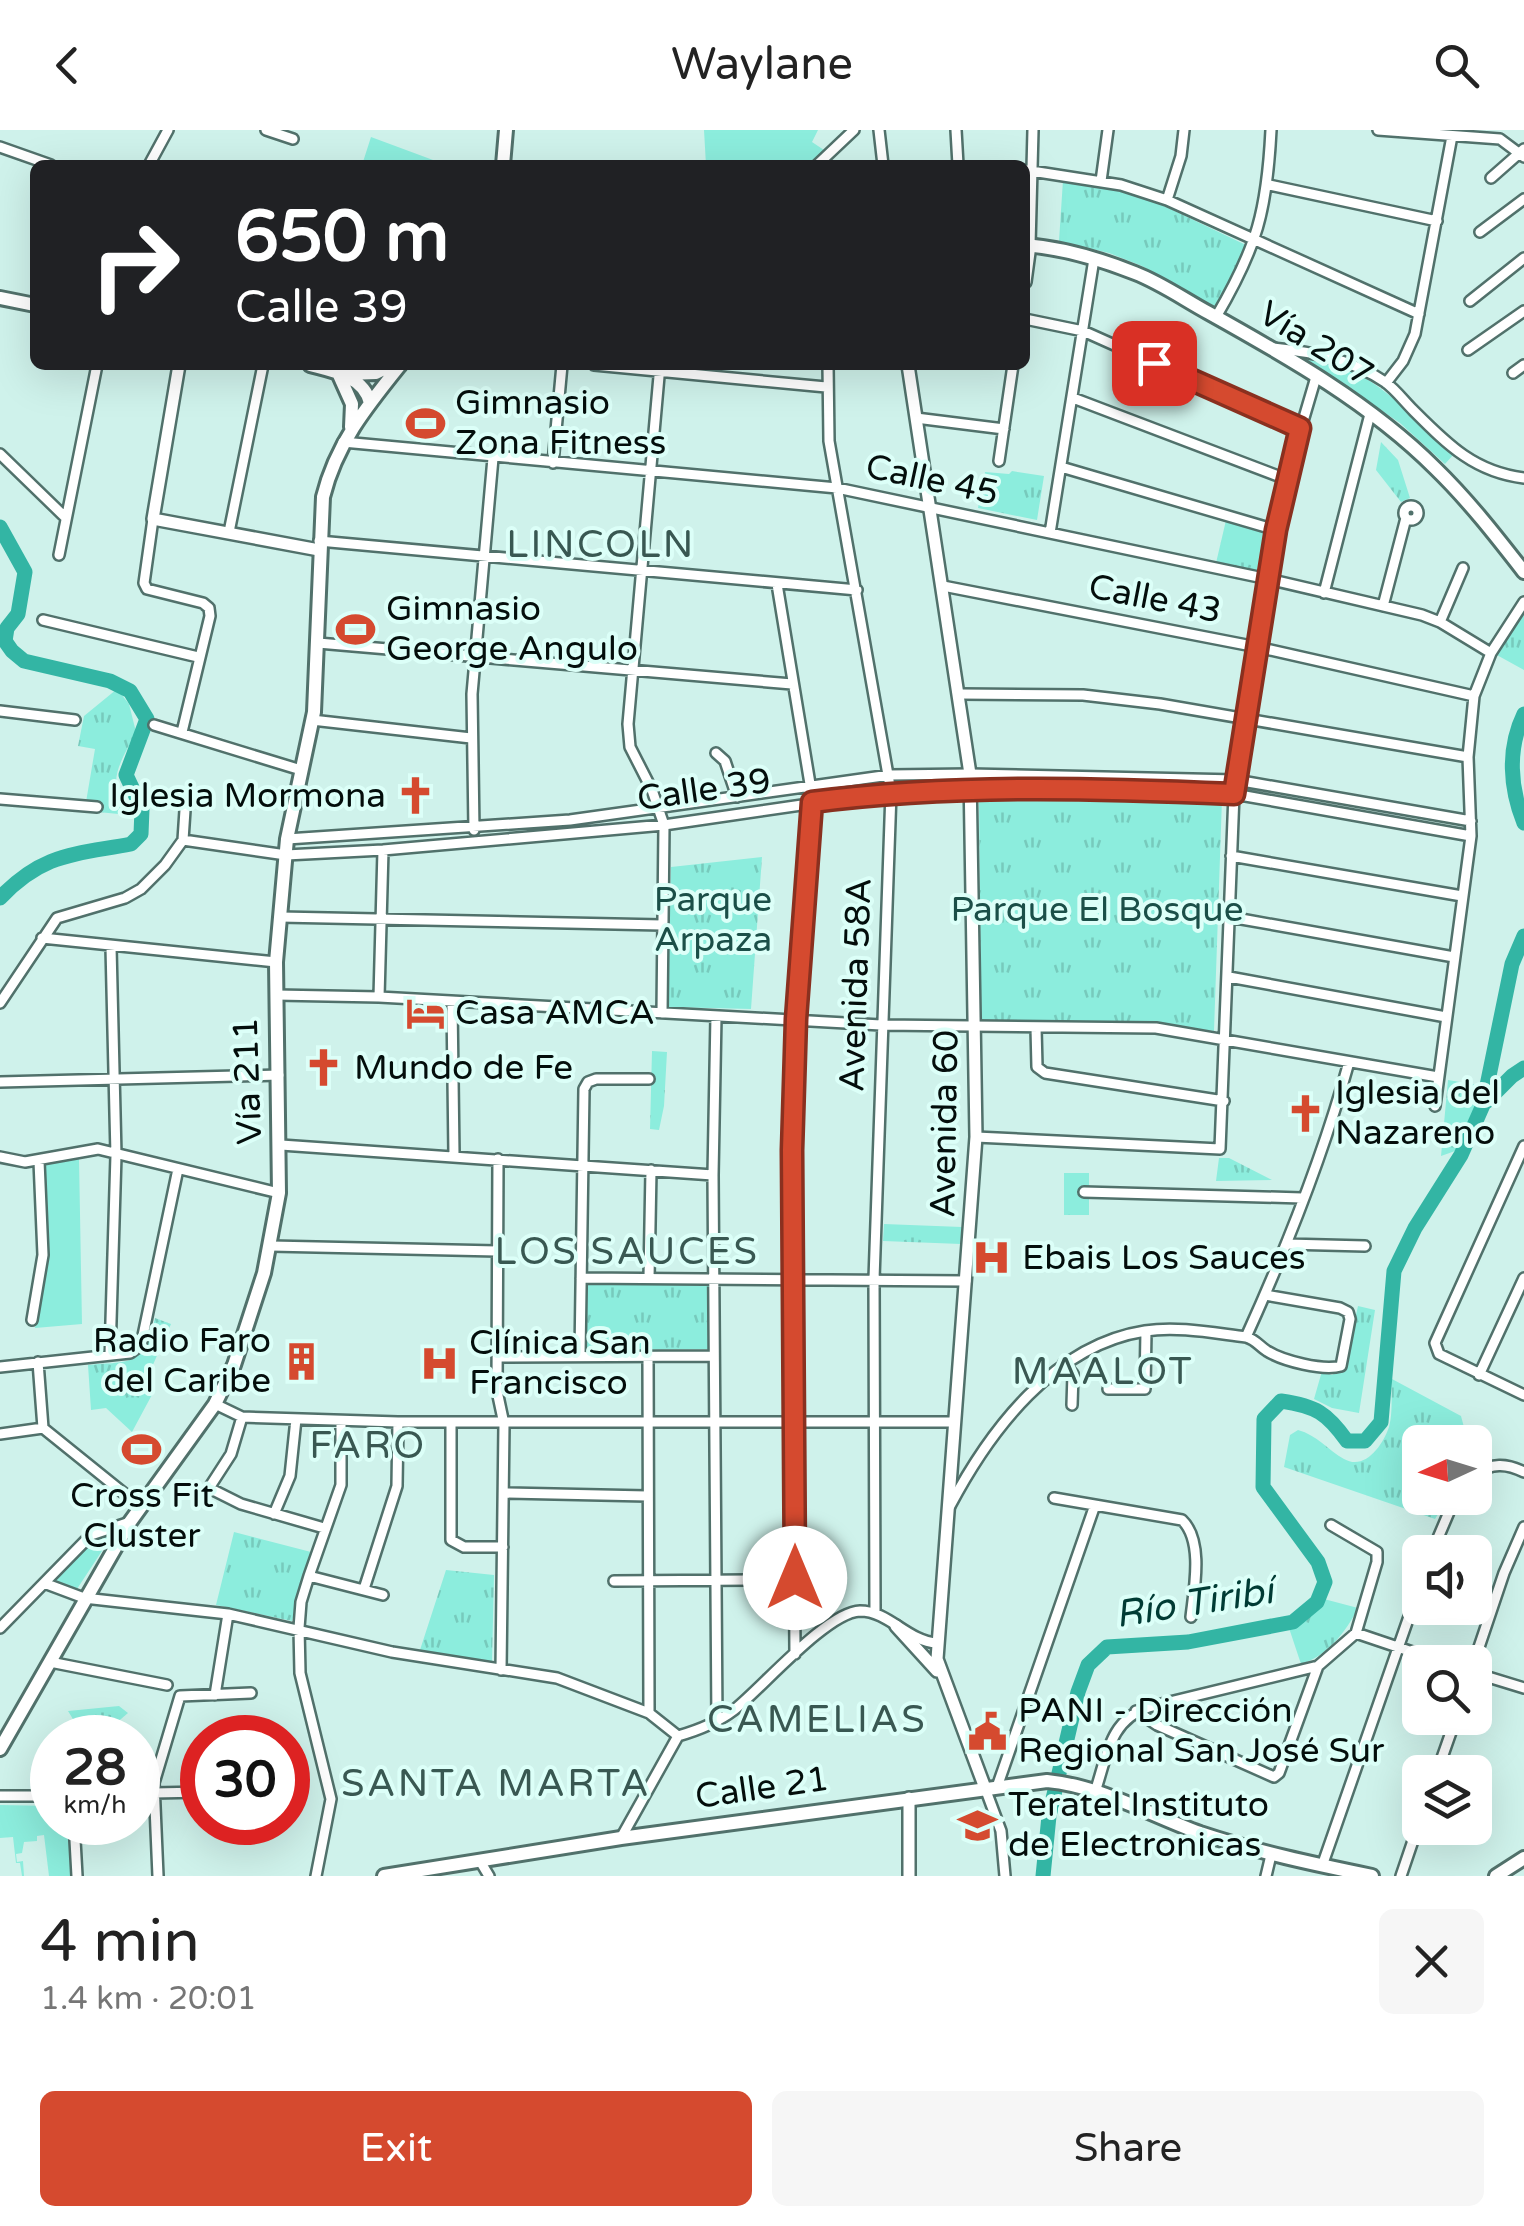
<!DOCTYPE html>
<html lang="en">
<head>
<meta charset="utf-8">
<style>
  body { margin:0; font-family:"Varela Round",sans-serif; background:#f6f6f6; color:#222; height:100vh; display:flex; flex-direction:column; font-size:38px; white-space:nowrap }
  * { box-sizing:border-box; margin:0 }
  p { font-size:32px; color:#767676 }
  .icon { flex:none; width:55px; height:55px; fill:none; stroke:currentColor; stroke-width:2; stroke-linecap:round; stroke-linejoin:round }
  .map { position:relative; height:1746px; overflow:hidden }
  .drawer { display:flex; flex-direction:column; background:#fff; flex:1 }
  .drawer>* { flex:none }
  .hud { position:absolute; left:30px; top:30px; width:1000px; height:210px; border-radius:15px; box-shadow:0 10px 40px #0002; background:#202124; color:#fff; overflow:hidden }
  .needle { width:65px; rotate:266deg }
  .buttons { position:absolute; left:1402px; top:1295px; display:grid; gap:20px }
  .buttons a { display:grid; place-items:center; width:90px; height:90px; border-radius:15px; background:#fff; box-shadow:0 10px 40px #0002; font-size:50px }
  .speed { position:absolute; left:30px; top:1585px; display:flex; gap:20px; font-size:50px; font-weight:700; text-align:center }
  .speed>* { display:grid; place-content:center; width:130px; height:130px; border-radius:50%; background:#fff; box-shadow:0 10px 40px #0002; line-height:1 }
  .speed small { font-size:25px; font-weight:400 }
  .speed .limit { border:15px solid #d22; background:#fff; color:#111 }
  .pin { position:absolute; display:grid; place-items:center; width:85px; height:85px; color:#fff; margin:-42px; border-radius:20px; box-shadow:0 5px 15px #0006 }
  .me { position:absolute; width:110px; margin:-55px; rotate:0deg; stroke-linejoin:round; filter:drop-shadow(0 0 8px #0008) }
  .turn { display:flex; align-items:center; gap:35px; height:210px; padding:0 40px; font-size:45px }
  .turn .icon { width:130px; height:130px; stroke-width:2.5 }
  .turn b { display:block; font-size:70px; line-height:85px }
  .round { display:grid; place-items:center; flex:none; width:105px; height:105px; border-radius:15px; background:#f6f6f6 }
  .headline { display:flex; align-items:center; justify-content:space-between; height:170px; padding:0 40px }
  h1 { font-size:60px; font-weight:600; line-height:75px }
  .action { display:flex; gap:20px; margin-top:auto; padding:20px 40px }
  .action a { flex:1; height:115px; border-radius:15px; background:#d54a2f; color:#fff; font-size:40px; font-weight:600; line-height:115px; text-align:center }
  .action a+a { background:#f6f6f6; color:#222 }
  header { display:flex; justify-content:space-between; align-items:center; height:130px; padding:0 40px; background:#fff; font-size:45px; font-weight:600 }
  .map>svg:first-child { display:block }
</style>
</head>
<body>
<header><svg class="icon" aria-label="back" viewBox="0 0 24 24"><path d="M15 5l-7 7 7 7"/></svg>Waylane<svg class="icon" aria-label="search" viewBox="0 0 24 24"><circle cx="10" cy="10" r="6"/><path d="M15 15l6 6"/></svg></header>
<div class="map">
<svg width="1524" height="1746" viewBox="0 0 1524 1746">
  <defs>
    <pattern id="park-tufts" width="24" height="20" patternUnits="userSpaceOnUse" patternTransform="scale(2.5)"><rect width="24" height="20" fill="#8ceddd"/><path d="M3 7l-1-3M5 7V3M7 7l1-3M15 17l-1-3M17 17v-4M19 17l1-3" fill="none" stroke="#77cabc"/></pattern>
  </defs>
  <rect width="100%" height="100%" fill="#cff2eb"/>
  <!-- green -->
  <path fill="#8ceddd" d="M704,0H818L812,12L827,22L804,35H706Z
    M371,7L433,30L434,35H362Z
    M1300,226C1363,229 1410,284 1454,324L1445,334L1400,293Z
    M79,1028L82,1194L35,1198L47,1129L44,1035Z
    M0,1675L52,1676V1692L68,1693L71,1746H49L44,1705L37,1706V1711L24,1712L22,1723L16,1724L17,1732L23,1731L24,1746H22L20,1733H16L13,1707L0,1708Z"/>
  <!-- park -->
  <path fill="url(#park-tufts)" d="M1063,50L1123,62L1160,74L1248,116L1214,178L1142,136L1109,123L1059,111Z
    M1381,312L1398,330L1410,368L1401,372L1376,340Z
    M1012,341L1044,346L1037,390L978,378L985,342L1009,344Z
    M1227,386L1267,397L1258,443L1216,433Z
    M1524,478V540L1495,524Z
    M117,559L129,574L136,602C119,636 105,651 129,685L98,682V674L86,672L95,619L78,616L84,586Z
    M979,667L1222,669L1214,901L1156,894L981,892Z
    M762,727L751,879L667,877L671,737Z
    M652,921L667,922L664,976L659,1000L650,999Z
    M1448,950L1484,956L1458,1020L1441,1026Z
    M1219,1028H1229L1272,1050L1216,1051Z
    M1064,1043H1089V1057L1081,1058V1067H1089V1085H1064Z
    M884,1094L962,1097L961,1114L883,1111Z
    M584,1154H710L711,1219L585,1220Z
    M1358,1176L1375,1180L1359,1283L1332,1278L1314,1269L1322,1241L1332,1245L1340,1240L1353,1185H1356Z
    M155,1188L171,1194L144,1255L154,1261L132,1302L106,1278L91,1280L88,1235C132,1231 144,1237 155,1188Z
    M1392,1249L1461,1286L1468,1312H1420V1368H1448L1435,1389L1284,1337L1290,1305L1298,1300C1317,1305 1328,1320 1344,1329C1365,1341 1383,1315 1389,1297C1393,1283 1391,1264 1392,1249Z
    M117,1398L77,1459L55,1451L95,1407Z
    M234,1402L311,1422L292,1491L216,1475Z
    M446,1440L494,1445L492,1532L420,1520Z
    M1324,1469L1358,1478C1346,1502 1326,1527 1301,1534L1289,1498L1322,1475Z
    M119,1576L128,1583L100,1607L91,1598L79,1599L68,1581Z"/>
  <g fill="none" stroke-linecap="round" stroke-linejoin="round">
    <!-- river -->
    <path stroke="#33b5a4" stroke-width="15" d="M0,397L25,442L18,484L7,498L5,511L12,521L24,531L110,551L130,561L147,589L126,645L142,679L141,704L131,714C73,725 43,723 0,768
      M1524,584C1507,619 1510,658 1524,693
      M1486,972L1512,946L1524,938
      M1043,1746L1049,1686L1078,1562L1088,1535L1107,1517L1188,1512L1293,1492L1317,1472L1325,1452L1318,1432L1263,1357L1264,1289L1281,1271C1316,1276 1327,1283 1347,1311H1365L1381,1292L1394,1141L1415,1098L1461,1025L1483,975L1512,834L1524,806"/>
    <defs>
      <path id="minor" d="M266,0L293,9
        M879,0L883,35
        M956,0L958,35
        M1378,0L1500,9L1524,27
        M0,17L51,35
        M149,35L168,0
        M817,35L854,0
        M1025,40L1121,55L1167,70L1419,184
        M1491,48L1524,19
        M1101,51L1108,0
        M1269,55L1437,91
        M1167,70L1181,26L1184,0
        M1480,102L1524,69
        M1030,115L1033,0
        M1470,171L1524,128
        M1216,187C1257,117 1267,81 1271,0
        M1025,189L1083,201L1300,298
        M1273,218C1313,222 1351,229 1385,252C1395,259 1404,271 1413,280C1447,314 1474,342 1524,348
        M1468,220L1524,181
        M594,235L826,257
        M660,235L628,594L630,617L652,660L664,695L662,883
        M828,235L829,311L891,662L874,1149L875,1483
        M1513,243L1524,235
        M1386,253L1403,231L1415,204L1452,6
        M1073,268L1286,349
        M916,288L1004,299
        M343,312L837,358L1268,449L1422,485L1440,492L1491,523
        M0,324L66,388
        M999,331L1013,235
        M553,333L562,235
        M1061,337L1276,400
        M1404 383a7 7 0 1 1 14 0a7 7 0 1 1-14 0Z
        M153,389L144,453L147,459L203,473L209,478L210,486L182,602
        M229,402L263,235
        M1050,403L1094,129
        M319,411L857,460
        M59,425L97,235
        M777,454L813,672L796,889L792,1020L795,1524
        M943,456L1257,517L1474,566
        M1324,463L1370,284
        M1383,476L1406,388
        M43,490L198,527
        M1440,492L1463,438
        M318,513L792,554
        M960,564L1083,565L1160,574L1468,627
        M0,581L75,590
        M312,590L471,608
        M154,595L301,640
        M716,623L725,631L737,667
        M0,669L97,677
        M474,700L472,564L493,328
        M287,709L570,690L890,645L970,644L1236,650L1471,691
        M183,710L286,725L383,720L664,695L891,662L971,658L1234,664L1471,706
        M1231,726L1462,766
        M280,787L662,795
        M1230,787L1454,827
        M42,808L276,832
        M1229,847L1446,887
        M276,865L379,867L881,895L1156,898L1438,947
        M379,867L383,720
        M0,873L57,788L125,768L141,759L165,735L183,710L186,665
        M452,873L454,1025
        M716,886L713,1045L717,1592
        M1036,898L1037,937L1045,943L1224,971
        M0,952L279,945
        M1435,976L1471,706L1468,627L1474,566L1491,523L1524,472
        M976,1007L1220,1019L1234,664L1286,349L1316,247
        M281,1015L713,1045
        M1524,1016L1435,1213L1439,1224L1524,1265
        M0,1027L25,1032L98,1019L279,1063
        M498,1029L497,1261L504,1294L501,1540
        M1084,1062L1302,1068
        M1286,1114L1365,1116
        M271,1116L497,1121
        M581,1148L966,1151
        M649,1148L651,1040
        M32,1190L43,1125L39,1031
        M1246,1207C1286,1119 1323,1026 1349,932
        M110,1224L116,1025L111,817
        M580,1225L584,959L588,952L596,949H649
        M648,1226L649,1583
        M498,1227L714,1226
        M38,1232L43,1298
        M1064,1233L1073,1244L1072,1275
        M0,1237L130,1223L141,1215L178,1039
        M1479,1245L1524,1148
        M1108,1259H1145L1146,1201
        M215,1274L242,1287L398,1292H954
        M242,1287L231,1324L209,1358L241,1374L324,1398
        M451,1293V1410L464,1417H503
        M0,1304L43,1298L141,1377
        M1475,1344C1492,1333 1506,1333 1524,1342
        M504,1363L647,1366
        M1054,1368L1182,1390C1204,1411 1194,1460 1191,1487
        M950,1376C990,1300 1054,1215 1145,1201C1178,1196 1213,1203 1246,1207C1256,1210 1258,1215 1267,1221C1283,1231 1323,1241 1341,1236L1350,1189L1348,1182L1340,1178L1265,1165
        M274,1384L290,1346L296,1289
        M1432,1422L1455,1368
        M309,1446L383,1465
        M614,1451L750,1450
        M44,1453L84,1468L228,1484L392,1522L557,1548L649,1583L678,1606
        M364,1459L397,1356L398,1292
        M0,1498L91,1405L130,1392
        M1356,1503L1442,1532
        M50,1532L167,1555
        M1474,1532L1504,1443L1524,1397
        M1475,1543L1524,1558
        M215,1565L228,1484
        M1136,1581L1157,1595L1274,1647L1279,1643L1318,1536
        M678,1606C699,1600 717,1593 734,1580C762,1558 827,1482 860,1481C889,1481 907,1511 937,1513
        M1437,1642L1456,1588
        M997,1657L1095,1375
        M985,1658L1001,1701L1005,1746
        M1095,1662C1107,1626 1110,1589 1149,1577L1318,1536L1356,1503L1377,1432V1422L1331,1395
        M154,1663L202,1662
        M0,1666H52
        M74,1692L77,1746
        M621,1708L678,1606
        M480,1731L489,1746
        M1322,1736L1420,1455
        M158,1746L154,1653L180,1566L251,1563
        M316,1746L331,1669L300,1543L299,1498L301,1472L309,1446L341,1355V1291
        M1266,1746L1271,1725
        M1401,1746L1420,1690"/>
      <path id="tertiary" d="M1025,152L1030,115
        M179,235L153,389L319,420
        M908,235L970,644L976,1007L937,1529L985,1658
        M896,1496L937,1541
        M909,1746V1668"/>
      <path id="secondary" d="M503,35L506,0
        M1025,115C1063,118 1100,129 1135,143C1161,153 1185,170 1209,183C1288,227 1371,274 1435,338C1468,370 1496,406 1524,442
        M0,168L35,175
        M310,235C333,241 364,246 370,273
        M346,244L376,243L392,235
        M339,245L352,274L351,297
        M0,1619L130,1392L215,1274L234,1235L264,1143L279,1063L276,832L287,709L314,582L323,367C336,314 367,276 400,235
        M384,1746L621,1708L1047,1651C1101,1656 1150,1685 1200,1703C1257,1722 1314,1734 1372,1746
        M1496,1746L1524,1728"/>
    </defs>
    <!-- minor casing -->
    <use href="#minor" stroke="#51716b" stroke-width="14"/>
    <!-- tertiary casing -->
    <use href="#tertiary" stroke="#51716b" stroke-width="16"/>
    <!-- secondary casing -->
    <use href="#secondary" stroke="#51716b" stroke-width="18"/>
    <!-- minor -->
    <use href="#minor" stroke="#fff" stroke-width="9"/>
    <!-- tertiary -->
    <use href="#tertiary" stroke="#fff" stroke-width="11"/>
    <!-- secondary -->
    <use href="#secondary" stroke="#fff" stroke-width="12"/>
  </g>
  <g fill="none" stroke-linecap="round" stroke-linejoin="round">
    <defs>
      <path id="route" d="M795,1448L792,1020L796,889L812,672C953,654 1092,658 1234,664L1276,400L1300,298L1154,233"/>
    </defs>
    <!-- route casing -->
    <use href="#route" stroke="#8a301f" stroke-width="25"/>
    <!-- route -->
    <use href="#route" stroke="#d54a2f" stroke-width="18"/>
  </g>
  <!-- icons -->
  <defs>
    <symbol id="stadium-bare" viewBox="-9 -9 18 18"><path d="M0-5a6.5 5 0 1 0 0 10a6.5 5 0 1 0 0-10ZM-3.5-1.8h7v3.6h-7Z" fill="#d54a2f" stroke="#dcfff8" stroke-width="2.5" paint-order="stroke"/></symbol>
    <symbol id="church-bare" viewBox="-9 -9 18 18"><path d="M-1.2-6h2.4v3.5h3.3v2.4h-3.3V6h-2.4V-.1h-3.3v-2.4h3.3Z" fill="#d54a2f" stroke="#dcfff8" stroke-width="2.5" paint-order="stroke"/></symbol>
    <symbol id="hotel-bare" viewBox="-9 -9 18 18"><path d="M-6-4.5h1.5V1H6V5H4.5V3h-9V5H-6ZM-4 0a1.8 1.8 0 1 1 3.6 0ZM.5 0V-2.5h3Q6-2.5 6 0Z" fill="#d54a2f" stroke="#dcfff8" stroke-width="2.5" paint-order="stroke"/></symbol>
    <symbol id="hospital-bare" viewBox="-9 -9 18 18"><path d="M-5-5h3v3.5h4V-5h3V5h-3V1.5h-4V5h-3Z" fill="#d54a2f" stroke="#dcfff8" stroke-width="2.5" paint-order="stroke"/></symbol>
    <symbol id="building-bare" viewBox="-9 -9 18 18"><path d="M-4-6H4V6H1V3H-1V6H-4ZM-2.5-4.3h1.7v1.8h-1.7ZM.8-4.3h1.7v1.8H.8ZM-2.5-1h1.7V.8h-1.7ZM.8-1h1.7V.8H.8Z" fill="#d54a2f" stroke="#dcfff8" stroke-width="2.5" paint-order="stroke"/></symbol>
    <symbol id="civic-bare" viewBox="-9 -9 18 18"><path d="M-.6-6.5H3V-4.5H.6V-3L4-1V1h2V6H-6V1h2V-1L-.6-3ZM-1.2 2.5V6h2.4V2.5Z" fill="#d54a2f" stroke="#dcfff8" stroke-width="2.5" paint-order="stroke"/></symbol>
    <symbol id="university-bare" viewBox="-9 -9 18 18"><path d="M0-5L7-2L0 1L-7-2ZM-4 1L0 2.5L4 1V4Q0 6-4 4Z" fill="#d54a2f" stroke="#dcfff8" stroke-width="2.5" paint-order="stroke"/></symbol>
  </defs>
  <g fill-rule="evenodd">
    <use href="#stadium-bare" x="398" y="266" width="55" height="55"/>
    <use href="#stadium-bare" x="328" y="472" width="55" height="55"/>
    <use href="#church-bare" x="388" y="638" width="55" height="55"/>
    <use href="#hotel-bare" x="398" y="856" width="55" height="55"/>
    <use href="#church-bare" x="296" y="910" width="55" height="55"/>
    <use href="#church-bare" x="1278" y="956" width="55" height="55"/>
    <use href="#hospital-bare" x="964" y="1100" width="55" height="55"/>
    <use href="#building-bare" x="274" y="1204" width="55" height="55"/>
    <use href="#hospital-bare" x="412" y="1206" width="55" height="55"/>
    <use href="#stadium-bare" x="114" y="1292" width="55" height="55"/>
    <use href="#civic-bare" x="960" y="1574" width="55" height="55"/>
    <use href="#university-bare" x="950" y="1668" width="55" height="55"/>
  </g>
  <g text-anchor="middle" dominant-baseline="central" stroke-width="8" stroke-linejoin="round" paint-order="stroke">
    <!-- street labels -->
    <g font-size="35" fill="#040e0c" stroke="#dcfff8">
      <text transform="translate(1316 214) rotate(32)">Vía 207</text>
      <text transform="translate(932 350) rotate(12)">Calle 45</text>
      <text transform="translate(1155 469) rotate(11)">Calle 43</text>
      <text transform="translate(704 660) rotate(-8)">Calle 39</text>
      <text transform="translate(856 855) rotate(-88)">Avenida 58A</text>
      <text transform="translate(248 951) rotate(-92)">Vía 211</text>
      <text transform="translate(945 994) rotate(-89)">Avenida 60</text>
      <text transform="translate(762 1658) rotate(-8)">Calle 21</text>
    </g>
    <!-- poi labels -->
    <g font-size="35" fill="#040e0c" stroke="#dcfff8" text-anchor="start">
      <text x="455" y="273">Gimnasio<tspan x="455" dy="40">Zona Fitness</tspan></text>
      <text x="386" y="479">Gimnasio<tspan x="386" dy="40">George Angulo</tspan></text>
      <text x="386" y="666" text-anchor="end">Iglesia Mormona</text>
      <text x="455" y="883">Casa AMCA</text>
      <text x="354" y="938">Mundo de Fe</text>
      <text x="1335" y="963">Iglesia del<tspan x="1335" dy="40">Nazareno</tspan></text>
      <text x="1022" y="1128">Ebais Los Sauces</text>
      <text x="271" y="1211" text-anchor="end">Radio Faro<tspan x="271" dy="40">del Caribe</tspan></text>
      <text x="469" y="1213">Clínica San<tspan x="469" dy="40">Francisco</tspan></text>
      <text x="142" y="1366" text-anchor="middle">Cross Fit<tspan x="142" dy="40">Cluster</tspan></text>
      <text x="1018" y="1581">PANI - Dirección<tspan x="1018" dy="40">Regional San José Sur</tspan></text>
      <text x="1008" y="1675">Teratel Instituto<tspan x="1008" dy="40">de Electronicas</tspan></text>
    </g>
    <!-- park labels -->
    <g font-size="35" fill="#1b4f48" stroke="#dcfff8">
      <text x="713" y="770">Parque<tspan x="713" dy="40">Arpaza</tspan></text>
      <text x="1097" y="780">Parque El Bosque</text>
    </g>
    <!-- neighbourhood labels -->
    <g font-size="38" letter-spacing="2.5" fill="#395852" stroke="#dcfff8">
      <text x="601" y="415">LINCOLN</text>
      <text x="627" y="1122">LOS SAUCES</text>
      <text x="1103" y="1242">MAALOT</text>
      <text x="368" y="1316">FARO</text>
      <text x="817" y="1590">CAMELIAS</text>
      <text x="496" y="1654">SANTA MARTA</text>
    </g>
    <!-- water labels -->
    <g font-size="38" font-style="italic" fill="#003b34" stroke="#dcfff8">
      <text transform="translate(1194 1473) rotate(-9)">Río Tiribí</text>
    </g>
  </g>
</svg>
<div class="buttons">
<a><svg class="needle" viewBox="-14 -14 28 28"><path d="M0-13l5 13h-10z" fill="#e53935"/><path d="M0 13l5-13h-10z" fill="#767676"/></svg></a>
<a><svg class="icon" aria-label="sound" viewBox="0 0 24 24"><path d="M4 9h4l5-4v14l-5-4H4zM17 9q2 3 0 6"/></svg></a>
<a><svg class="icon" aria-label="search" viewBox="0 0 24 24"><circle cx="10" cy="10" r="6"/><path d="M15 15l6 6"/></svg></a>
<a><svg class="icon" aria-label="layers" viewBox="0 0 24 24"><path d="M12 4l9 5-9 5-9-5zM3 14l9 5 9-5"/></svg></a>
</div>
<div class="speed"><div>28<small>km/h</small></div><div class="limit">30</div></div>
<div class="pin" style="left:1154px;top:233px;background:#d93025"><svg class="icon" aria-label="arrive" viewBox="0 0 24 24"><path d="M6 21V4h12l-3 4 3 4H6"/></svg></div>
<svg class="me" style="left:795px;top:1448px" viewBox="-20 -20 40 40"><circle r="19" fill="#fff"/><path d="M0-13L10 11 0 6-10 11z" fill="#d54a2f"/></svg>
<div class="hud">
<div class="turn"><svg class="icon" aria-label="right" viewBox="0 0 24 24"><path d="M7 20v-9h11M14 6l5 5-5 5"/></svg><div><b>650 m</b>Calle 39</div></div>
</div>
</div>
<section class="drawer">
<div class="headline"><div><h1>4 min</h1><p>1.4 km · 20:01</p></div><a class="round"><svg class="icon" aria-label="close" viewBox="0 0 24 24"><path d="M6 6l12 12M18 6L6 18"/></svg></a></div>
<div class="action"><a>Exit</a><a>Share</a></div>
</section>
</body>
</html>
